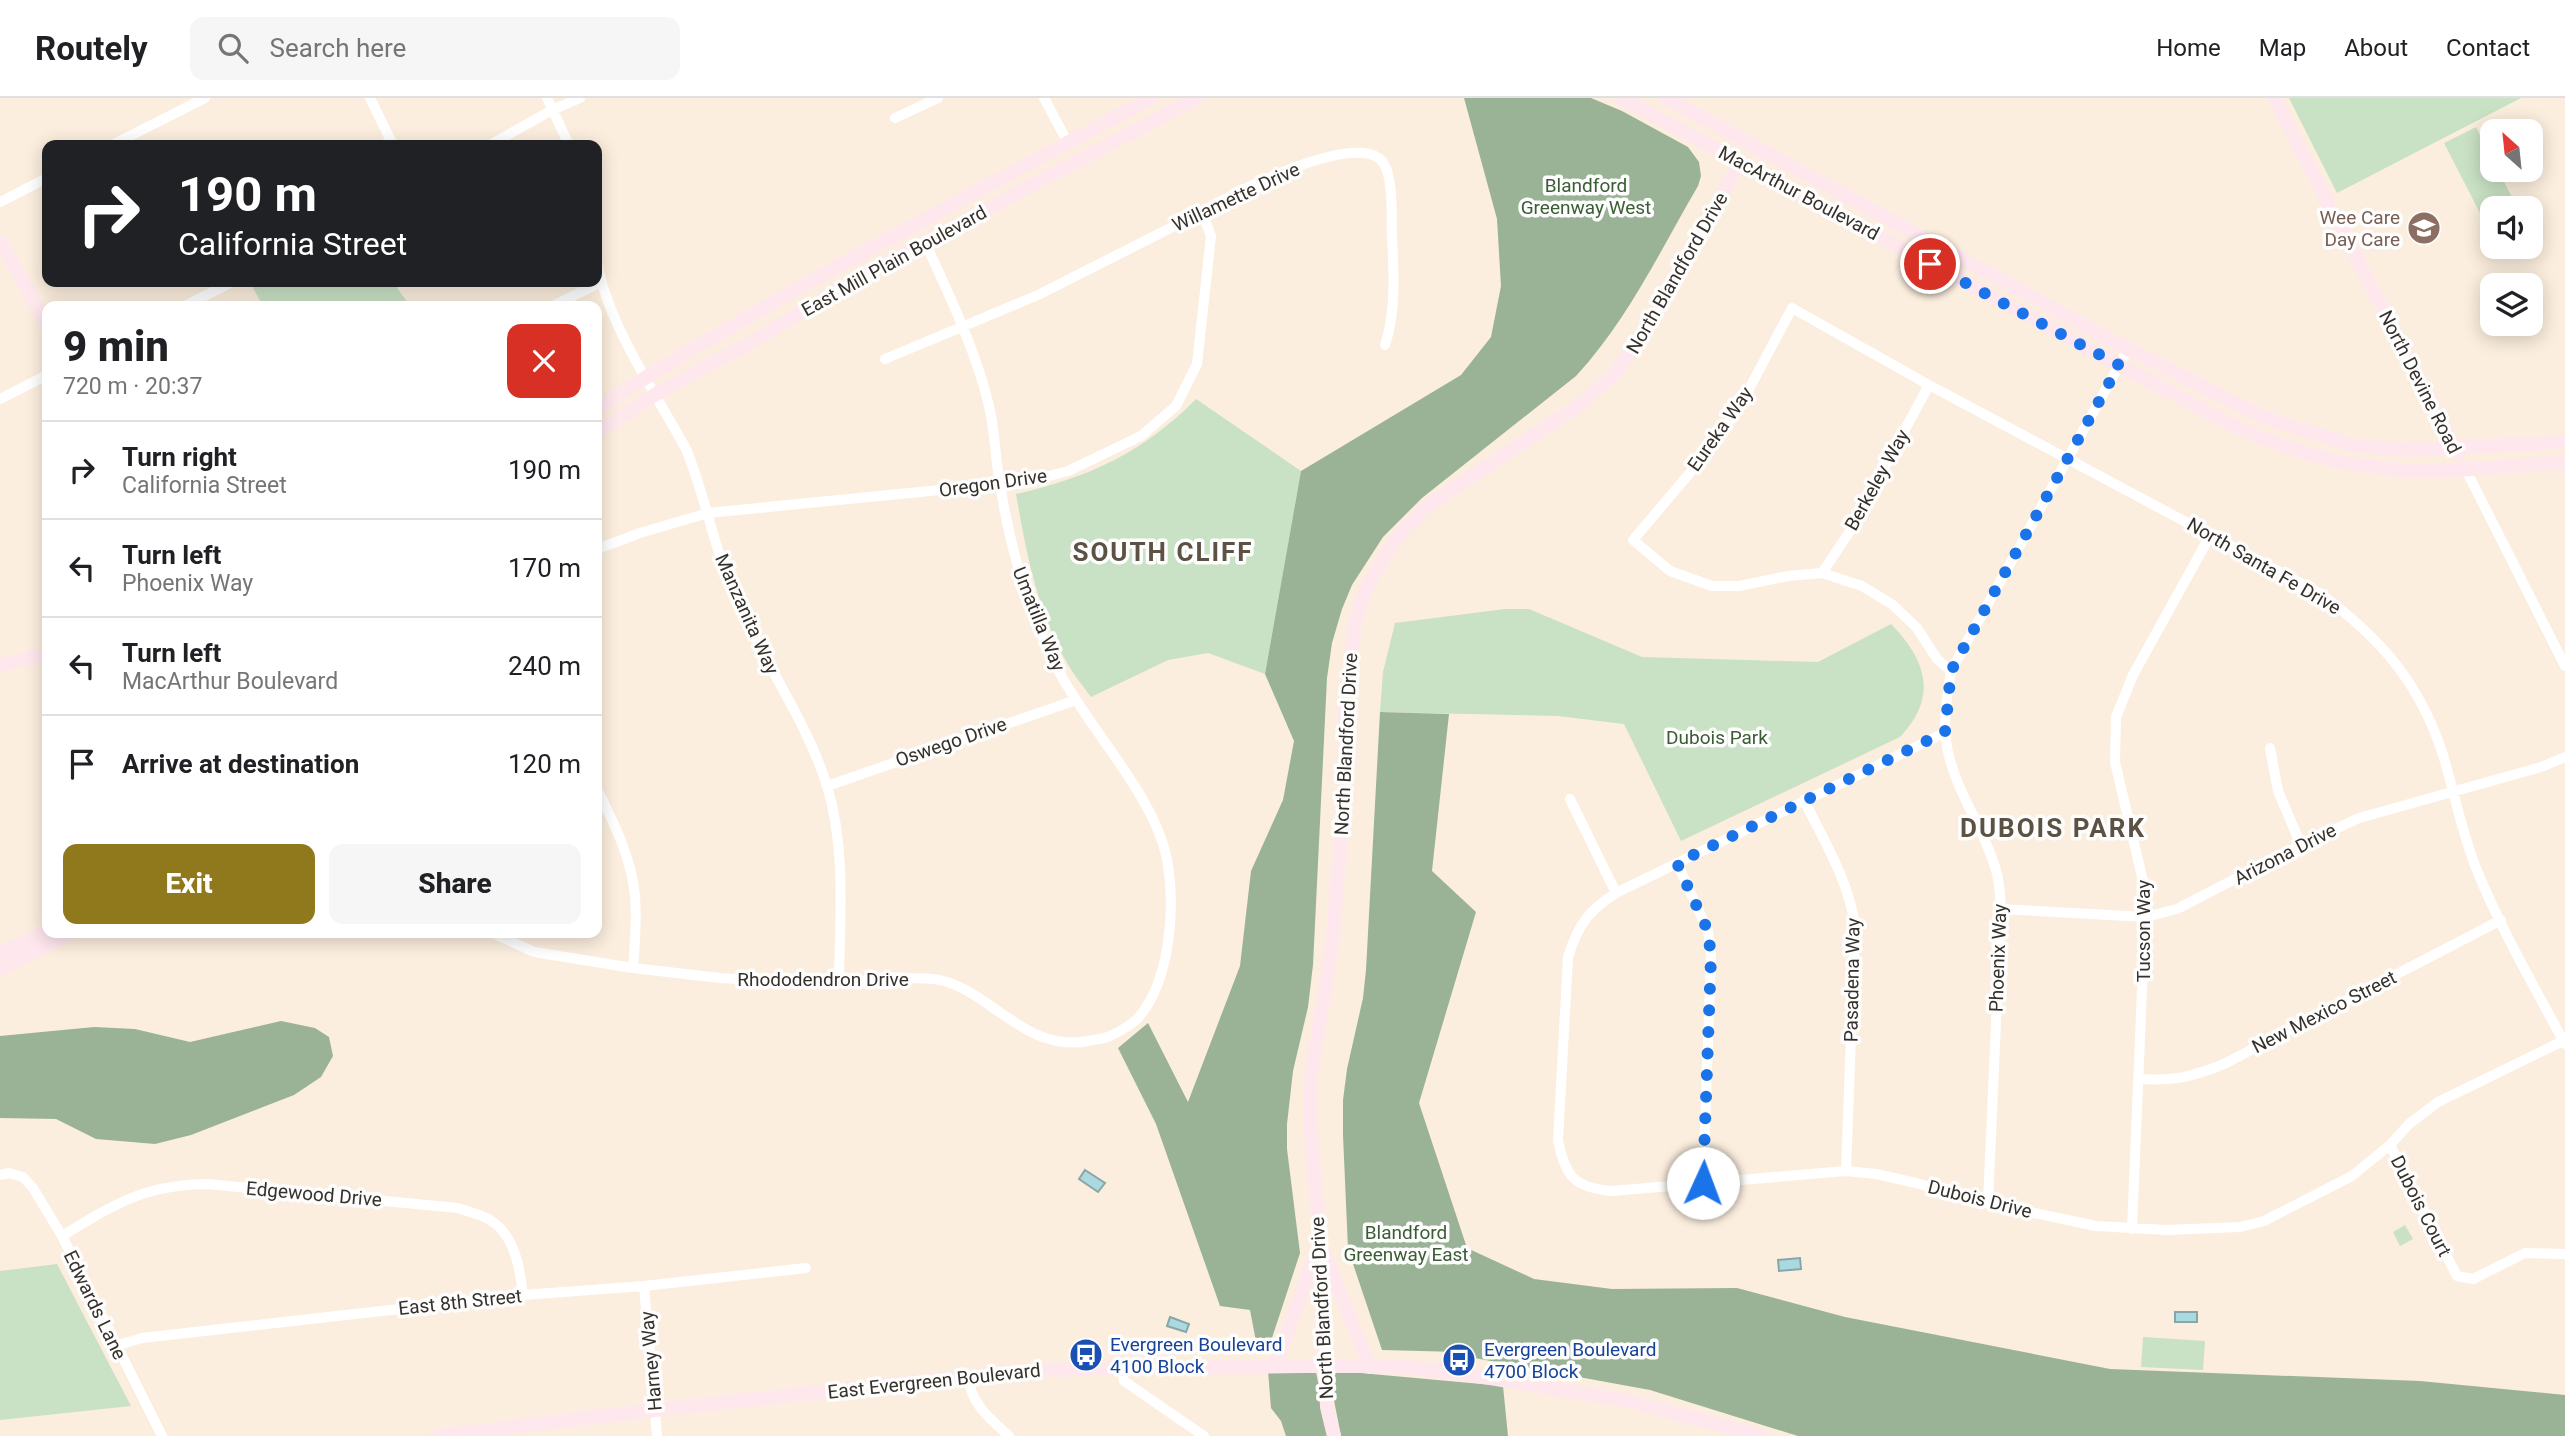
<!DOCTYPE html>
<html lang="en">
<head>
<meta charset="utf-8">
<style>
  body { margin:0; font-family:Roboto,sans-serif; background:#f6f6f6; color:#202124; height:100vh; display:flex; flex-direction:column; font-size:26px; white-space:nowrap }
  * { box-sizing:border-box; margin:0 }
  p { font-size:23px; color:#757577 }
  .icon { flex:none; width:38px; height:38px; fill:none; stroke:currentColor; stroke-width:2; stroke-linecap:round; stroke-linejoin:round }
  .map { position:relative; flex:1; overflow:hidden }
  .details { position:absolute; left:42px; top:203px; width:560px; height:637px; display:flex; flex-direction:column; background:#fff; border-radius:14px; box-shadow:0 4px 18px #0003 }
  .details>* { flex:none }
  .banner { position:absolute; left:42px; top:42px; width:560px; height:147px; border-radius:14px; box-shadow:0 4px 18px #0003; background:#202124; color:#fff; overflow:hidden }
  .needle { width:46px; rotate:333deg }
  .buttons { position:absolute; left:2480px; top:21px; display:grid; gap:14px }
  .buttons a { display:grid; place-items:center; width:63px; height:63px; border-radius:14px; background:#fff; box-shadow:0 4px 18px #0003; font-size:35px }
  .pin { position:absolute; display:grid; place-items:center; width:60px; height:60px; color:#fff; margin:-30px; border:4px solid #fff; border-radius:50%; box-shadow:0 2px 7px #0007 }
  .me { position:absolute; width:77px; margin:-38px; rotate:2deg; stroke-linejoin:round; filter:drop-shadow(0 0 5px #0008) }
  .turn { display:flex; align-items:center; gap:24px; height:147px; padding:0 21px; font-size:32px }
  .turn .icon { width:91px; height:91px; stroke-width:2.5 }
  .turn b { display:block; font-size:49px; line-height:60px }
  .round { display:grid; place-items:center; flex:none; width:74px; height:74px; border-radius:14px; background:#f6f6f6 }
  .summary { display:flex; align-items:center; justify-content:space-between; height:119px; padding:0 21px }
  h1 { font-size:42px; font-weight:800; line-height:52px }
  .action { display:flex; gap:14px; margin-top:auto; padding:14px 21px }
  .action a { flex:1; height:80px; border-radius:14px; background:#90781d; color:#fff; font-size:28px; font-weight:800; line-height:80px; text-align:center }
  .action a+a { background:#f6f6f6; color:#202124 }
  ul { padding:0; list-style:none }
  li { display:flex; align-items:center; gap:21px; height:98px; padding:0 21px; border-top:2px solid #e0e0e0 }
  li div { flex:1 }
  li b { display:block; font-size:26px }
  li em { font-style:normal }
  header { display:flex; align-items:center; gap:42px; box-sizing:border-box; height:98px; padding:0 35px; background:#fff; border-bottom:2px solid #e0e0e0 }
  header strong { font-size:33px }
  nav { display:flex; gap:38px; margin-inline-start:auto; font-size:24px }
  .search { width:490px; height:63px; background:#f6f6f6; display:flex; align-items:center; gap:18px; box-sizing:border-box; padding:0 24px; border-radius:14px; color:#757577; font-size:26px }
  .map>svg:first-child { display:block }
</style>
</head>
<body>
<header>
<strong>Routely</strong>
<div class="search"><svg class="icon" aria-label="search" viewBox="0 0 24 24"><circle cx="10" cy="10" r="6"/><path d="M15 15l6 6"/></svg>Search here</div>
<nav><a>Home</a><a>Map</a><a>About</a><a>Contact</a></nav>
</header>
<div class="map">
<svg width="2565" height="1338" viewBox="0 0 2565 1338">
  <rect width="100%" height="100%" fill="#fbeede"/>
  <!-- green -->
  <path fill="#c9e1c4" d="M2289,0H2521L2337,95Z
    M2476,29L2492,61V72H2498L2513,101L2481,117L2444,45Z
    M260,184H393L410,208H263L252,188Z
    M1196,301L1301,373L1265,576L1208,555L1168,562L1091,599C1083,588 1073,576 1066,563C1037,512 1026,453 1016,396C1088,380 1144,354 1196,301Z
    M1505,511H1529L1642,559L1818,564L1891,526C1927,563 1938,599 1900,639L1681,743L1624,626L1558,618L1380,614L1383,574L1395,525Z
    M2405,1127L2413,1141L2400,1148L2393,1134Z
    M57,1166L131,1308L0,1322V1173Z
    M2143,1239L2205,1243L2203,1272L2141,1269Z"/>
  <!-- forest -->
  <path fill="#9ab295" d="M1464,0H1591L1622,13L1688,49L1699,64L1701,78L1698,88C1660,153 1627,223 1576,278L1422,400L1383,439L1352,487L1342,511L1332,545L1327,580L1313,867L1308,909L1293,973L1287,1026V1051L1300,1155L1270,1246L1258,1254L1250,1212L1220,1208L1156,1026L1118,950L1148,925L1188,1004L1240,868L1251,773L1283,702L1294,643L1265,576L1301,373L1461,277L1491,239L1501,188L1497,121Z
    M1380,614L1449,616L1432,773L1476,814L1419,1005L1467,1150L1534,1181L1612,1191L1737,1190L1845,1219L2110,1271L2420,1283L2565,1297V1338H1798L1650,1292L1469,1259L1459,1254L1382,1252L1348,1151L1343,1037V1002L1347,971L1363,900L1366,872Z
    M281,923L315,930L329,939L333,958L321,979L294,997L191,1037L155,1046L96,1041L56,1021L0,1020V938L94,929L135,931L190,944Z
    M1328,1272L1503,1288L1508,1338H1341Z
    M1268,1273L1316,1274L1329,1338H1286L1281,1323L1271,1310Z"/>
  <!-- water -->
  <path fill="#abd9e0" stroke="#88a6a9" stroke-width="2" d="M1085,1072L1105,1085L1098,1094L1079,1081Z
    M1800,1160L1801,1171L1779,1173L1778,1162Z
    M2175,1214H2197V1224H2175Z
    M1170,1219L1189,1226L1186,1234L1167,1228Z"/>
  <g fill="none" stroke-linecap="round" stroke-linejoin="round">
    <!-- street -->
    <path stroke="#fff" stroke-width="10" d="M370,0L393,47
      M547,0L569,47
      M1044,0L1068,45
      M895,20L938,0
      M112,47L205,0
      M490,47L552,12L580,0
      M0,104L47,80
      M597,164C609,229 654,292 686,351C705,397 713,446 732,492C759,558 806,620 827,688C846,751 840,817 839,882
      M185,208L232,184
      M553,208L601,184
      M885,261L1038,197L1202,114C1228,97 1363,28 1384,66C1394,83 1391,121 1392,141C1394,176 1396,214 1385,247
      M0,301L47,277
      M2465,370L2565,568
      M597,451L640,435L708,415L1030,383L1068,373L1141,338L1176,308L1197,266L1211,138L1202,114
      M1822,475L1850,433L1929,287
      M1951,573L1937,561L1917,530L1893,507L1862,488L1822,475L1788,478L1739,488H1712L1670,473L1633,442L1711,350L1740,308L1792,210L1929,287L2319,495C2380,539 2420,585 2443,657C2455,696 2462,737 2478,775C2502,833 2535,890 2565,946
      M1946,634L1616,795C1588,813 1578,827 1568,859L1558,1042C1565,1079 1575,1090 1612,1093L1846,1073L1876,1076L1916,1085L1988,1105L2096,1128L2167,1132L2240,1129L2264,1123L2352,1078L2390,1047L2409,1026L2438,1004L2563,943
      M2270,650L2278,693L2301,747
      M827,688L1076,602
      M597,691C614,725 632,761 635,799C637,823 635,847 633,870
      M1570,701L1616,795
      M1804,702C1824,743 1849,783 1855,828L1846,1073
      M1677,765L1708,833L1711,859L1703,1085
      M2001,811L2146,819L2177,811L2301,747L2359,720L2541,669L2565,659
      M493,835L534,854L633,870L720,880L793,884L867,883C879,879 892,879 906,880C916,880 929,880 940,882C992,894 1026,955 1088,943C1096,941 1104,941 1110,938C1119,934 1133,926 1139,919C1170,882 1175,812 1168,767C1158,700 1088,631 1057,570C1028,513 1010,449 1000,386C995,360 995,333 989,308C975,250 949,197 925,144
      M2140,981C2175,983 2191,979 2224,966L2501,822
      M2390,1047L2457,1178L2473,1181L2525,1155L2565,1156
      M0,1077L9,1075L23,1079L33,1090L62,1138L162,1338
      M1988,1105L2001,811C2000,797 2000,783 1995,769C1983,729 1957,695 1948,654C1942,627 1947,600 1951,573L2128,251
      M2132,1131L2146,796L2115,664L2116,619L2133,577L2211,436
      M62,1138C115,1106 143,1087 207,1086L458,1110C468,1114 481,1116 490,1122C515,1137 520,1171 523,1197
      M644,1188L657,1338
      M115,1248L142,1240L523,1197L644,1188L806,1170
      M1121,1269L1124,1283L1204,1338
      M968,1279C971,1306 990,1321 1009,1338"/>
    <!-- secondary -->
    <path stroke="#ffe7ee" stroke-width="14" d="M1621,0L2228,325C2283,351 2342,369 2404,372C2457,374 2512,368 2565,364
      M1666,0L2128,251L2263,319L2351,347L2402,352L2565,344
      M2274,0L2458,357
      M0,143L47,226
      M597,310C776,196 965,101 1151,0
      M597,335L656,296L753,243L864,176L1197,0
      M0,567L47,556
      M0,855L47,833
      M0,871L72,835
      M1324,1155L1370,1269
      M1275,1268L1317,1152
      M438,1338L654,1312L1031,1272L1303,1268H1399L1484,1279L1628,1303L1762,1338
      M1334,1338L1327,1309L1320,1144L1310,1024V983L1332,847L1344,702L1345,604L1355,525L1365,492L1397,439L1430,406L1575,310L1614,277L1664,203L1740,63"/>
  </g>
  <g fill="none" stroke-linecap="round" stroke-linejoin="round">
    <!-- route -->
    <path stroke="#1a73e8" stroke-width="12" stroke-dasharray="0 21.6" d="M1703,1085L1711,859L1708,833L1677,765L1945,634L1951,573L2119,267L1930,166"/>
  </g>
  <!-- icons -->
  <defs>
    <symbol id="school-disc" viewBox="-11 -11 22 22"><circle r="9.5" fill="#8d6e63" stroke="#fdfdfd"/><path d="M0-5L7-2L0 1L-7-2ZM-4 1L0 2.5L4 1V4Q0 6-4 4Z" fill="#fff"/></symbol>
    <symbol id="bus-disc" viewBox="-11 -11 22 22"><circle r="9.5" fill="#1a4fb4" stroke="#fdfdfd"/><path d="M-5-6H5V4H4V6H2V4H-2V6H-4V4H-5ZM-3.5-4V0h7V-4ZM-3.5 1.2v1.5H-2V1.2ZM2 1.2v1.5H3.5V1.2Z" fill="#fff"/></symbol>
  </defs>
  <g fill-rule="evenodd">
    <use href="#school-disc" x="2405" y="111" width="38" height="38"/>
    <use href="#bus-disc" x="1067" y="1238" width="38" height="38"/>
    <use href="#bus-disc" x="1440" y="1243" width="38" height="38"/>
  </g>
  <g text-anchor="middle" dominant-baseline="central" stroke-width="7" stroke-linejoin="round" paint-order="stroke">
    <!-- park labels -->
    <g font-size="19" fill="#3a5d33" stroke="#fdfdfd">
      <text x="1586" y="87">Blandford<tspan x="1586" dy="22">Greenway West</tspan></text>
      <text x="1717" y="639">Dubois Park</text>
      <text x="1406" y="1134">Blandford<tspan x="1406" dy="22">Greenway East</tspan></text>
    </g>
    <!-- street labels -->
    <g font-size="19" fill="#35302a" stroke="#fdfdfd">
      <text transform="translate(1799 95) rotate(28)">MacArthur Boulevard</text>
      <text transform="translate(1236 99) rotate(-25)">Willamette Drive</text>
      <text transform="translate(894 163) rotate(-29)">East Mill Plain Boulevard</text>
      <text transform="translate(1677 175) rotate(-60)">North Blandford Drive</text>
      <text transform="translate(2420 284) rotate(63)">North Devine Road</text>
      <text transform="translate(1720 331) rotate(-55)">Eureka Way</text>
      <text transform="translate(1877 382) rotate(-61)">Berkeley Way</text>
      <text transform="translate(993 385) rotate(-8)">Oregon Drive</text>
      <text transform="translate(2264 468) rotate(30)">North Santa Fe Drive</text>
      <text transform="translate(747 516) rotate(66)">Manzanita Way</text>
      <text transform="translate(1039 521) rotate(68)">Umatilla Way</text>
      <text transform="translate(951 644) rotate(-19)">Oswego Drive</text>
      <text transform="translate(1346 646) rotate(-87)">North Blandford Drive</text>
      <text transform="translate(2285 756) rotate(-27)">Arizona Drive</text>
      <text transform="translate(2143 833) rotate(-90)">Tucson Way</text>
      <text transform="translate(1998 860) rotate(-88)">Phoenix Way</text>
      <text x="823" y="881">Rhododendron Drive</text>
      <text transform="translate(1852 882) rotate(-89)">Pasadena Way</text>
      <text transform="translate(2324 914) rotate(-27)">New Mexico Street</text>
      <text transform="translate(314 1096) rotate(5)">Edgewood Drive</text>
      <text transform="translate(1980 1101) rotate(14)">Dubois Drive</text>
      <text transform="translate(2421 1108) rotate(63)">Dubois Court</text>
      <text transform="translate(460 1204) rotate(-6)">East 8th Street</text>
      <text transform="translate(95 1207) rotate(64)">Edwards Lane</text>
      <text transform="translate(1322 1210) rotate(-93)">North Blandford Drive</text>
      <text transform="translate(651 1263) rotate(-95)">Harney Way</text>
      <text transform="translate(934 1283) rotate(-6)">East Evergreen Boulevard</text>
    </g>
    <!-- education labels -->
    <g font-size="19" fill="#785e54" stroke="#fdfdfd" text-anchor="end">
      <text x="2400" y="119">Wee Care<tspan x="2400" dy="22">Day Care</tspan></text>
    </g>
    <!-- transit labels -->
    <g font-size="19" fill="#164399" stroke="#fdfdfd" text-anchor="start">
      <text x="1110" y="1246">Evergreen Boulevard<tspan x="1110" dy="22">4100 Block</tspan></text>
      <text x="1484" y="1251">Evergreen Boulevard<tspan x="1484" dy="22">4700 Block</tspan></text>
    </g>
    <!-- district labels -->
    <g font-size="26" font-weight="bold" letter-spacing="2" fill="#5c5244" stroke="#fdfdfd">
      <text x="1163" y="454">SOUTH CLIFF</text>
      <text x="2053" y="730">DUBOIS PARK</text>
    </g>
  </g>
</svg>
<div class="buttons">
<a><svg class="needle" viewBox="-14 -14 28 28"><path d="M0-13l5 13h-10z" fill="#e53935"/><path d="M0 13l5-13h-10z" fill="#757577"/></svg></a>
<a><svg class="icon" aria-label="sound" viewBox="0 0 24 24"><path d="M4 9h4l5-4v14l-5-4H4zM17 9q2 3 0 6"/></svg></a>
<a><svg class="icon" aria-label="layers" viewBox="0 0 24 24"><path d="M12 4l9 5-9 5-9-5zM3 14l9 5 9-5"/></svg></a>
</div>
<div class="pin" style="left:1930px;top:166px;background:#d93025"><svg class="icon" aria-label="arrive" viewBox="0 0 24 24"><path d="M6 21V4h12l-3 4 3 4H6"/></svg></div>
<svg class="me" style="left:1703px;top:1085px" viewBox="-20 -20 40 40"><circle r="19" fill="#fff"/><path d="M0-13L10 11 0 6-10 11z" fill="#1a73e8"/></svg>
<div class="banner">
<div class="turn"><svg class="icon" aria-label="right" viewBox="0 0 24 24"><path d="M7 20v-9h11M14 6l5 5-5 5"/></svg><div><b>190 m</b>California Street</div></div>
</div>
<section class="details">
<div class="summary"><div><h1>9 min</h1><p>720 m · 20:37</p></div><a class="round" style="background:#d93025;color:#fff"><svg class="icon" aria-label="close" viewBox="0 0 24 24"><path d="M6 6l12 12M18 6L6 18"/></svg></a></div>
<ul>
<li><svg class="icon" aria-label="right" viewBox="0 0 24 24"><path d="M7 20v-9h11M14 6l5 5-5 5"/></svg><div><b>Turn right</b><p>California Street</p></div><em>190 m</em></li>
<li><svg class="icon" aria-label="left" viewBox="0 0 24 24"><path d="M17 20v-9H6M10 6l-5 5 5 5"/></svg><div><b>Turn left</b><p>Phoenix Way</p></div><em>170 m</em></li>
<li><svg class="icon" aria-label="left" viewBox="0 0 24 24"><path d="M17 20v-9H6M10 6l-5 5 5 5"/></svg><div><b>Turn left</b><p>MacArthur Boulevard</p></div><em>240 m</em></li>
<li><svg class="icon" aria-label="arrive" viewBox="0 0 24 24"><path d="M6 21V4h12l-3 4 3 4H6"/></svg><div><b>Arrive at destination</b></div><em>120 m</em></li>
</ul>
<div class="action"><a>Exit</a><a>Share</a></div>
</section>
</div>
</body>
</html>
